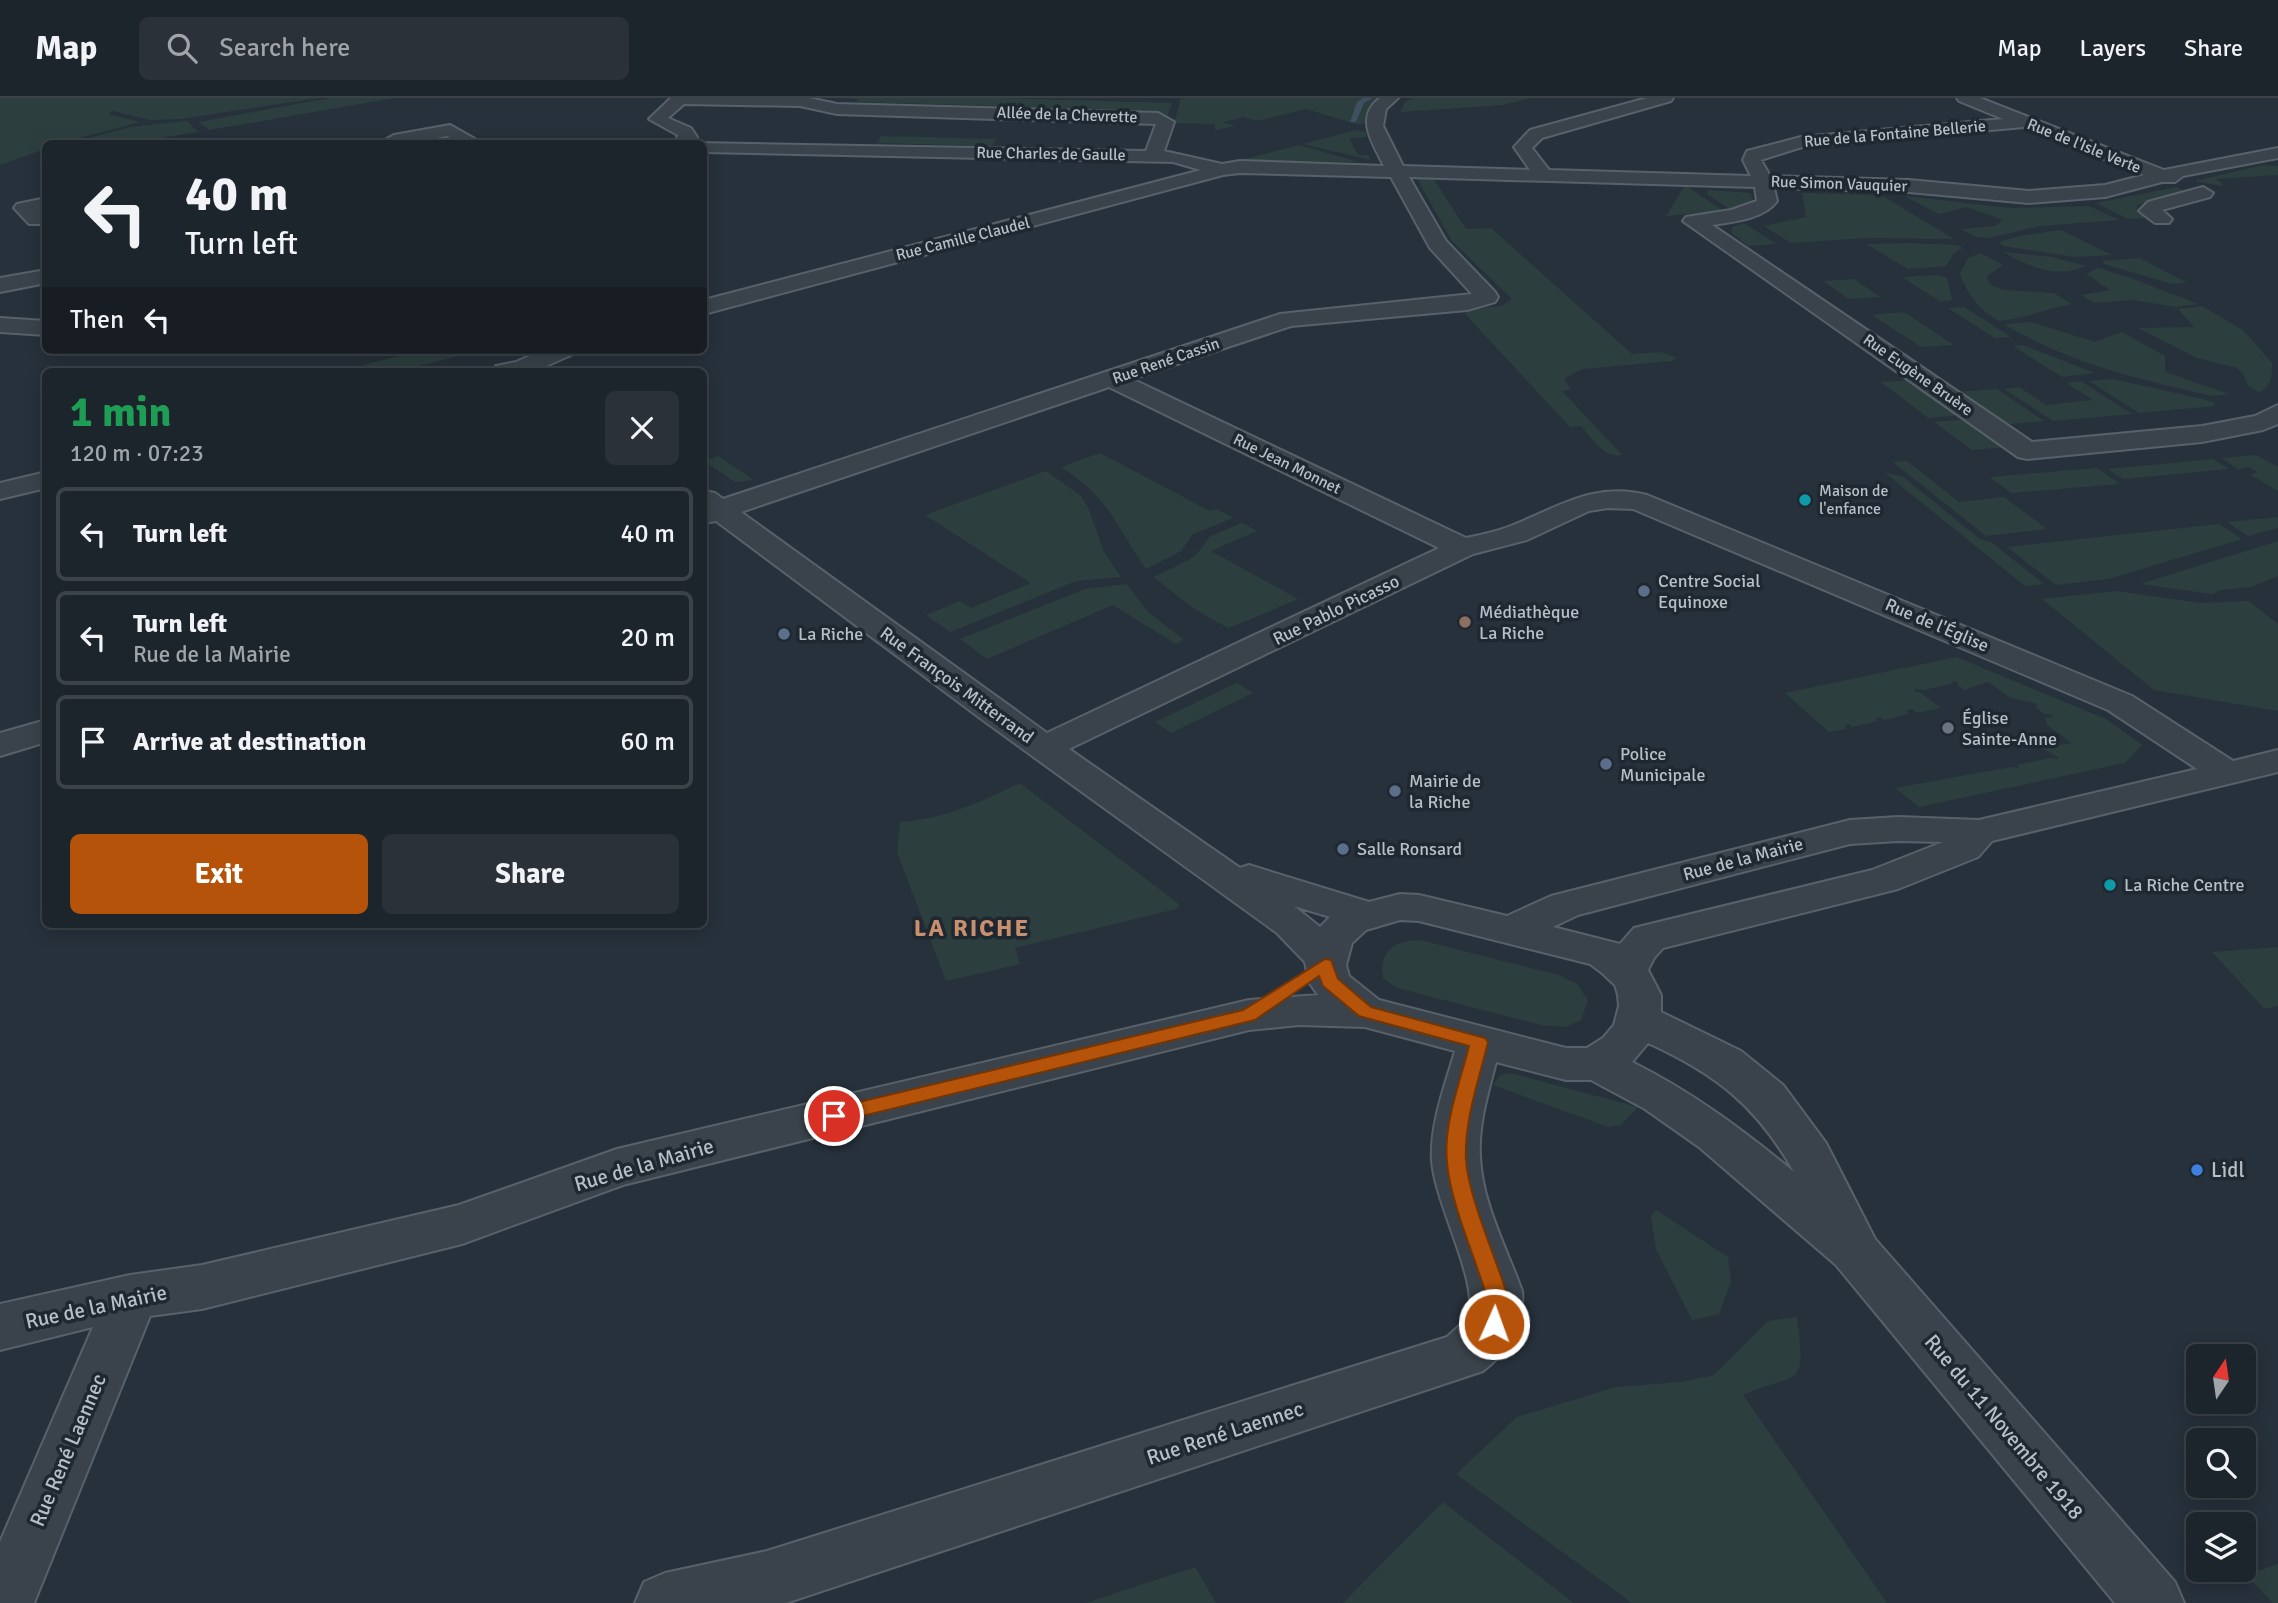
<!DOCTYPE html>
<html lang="en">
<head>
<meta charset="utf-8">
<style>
  body { margin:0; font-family:Signika,sans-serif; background:#2a3138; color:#f1f3f6; height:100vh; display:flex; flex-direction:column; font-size:26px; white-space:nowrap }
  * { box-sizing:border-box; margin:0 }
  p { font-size:23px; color:#a0a5a9 }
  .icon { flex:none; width:38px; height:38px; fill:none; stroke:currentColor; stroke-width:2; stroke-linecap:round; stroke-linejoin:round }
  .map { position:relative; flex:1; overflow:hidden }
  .panel { position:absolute; left:42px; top:270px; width:665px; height:560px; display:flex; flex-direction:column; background:#1d252c; border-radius:10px; box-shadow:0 4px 18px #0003,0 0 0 2px #3b4248 }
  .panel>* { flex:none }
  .top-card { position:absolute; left:42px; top:42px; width:665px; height:214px; border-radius:10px; box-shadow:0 4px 18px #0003,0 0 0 2px #3b4248; background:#1d252c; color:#f1f3f6; overflow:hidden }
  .needle { width:46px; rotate:13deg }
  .controls { position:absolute; left:2186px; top:1246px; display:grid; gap:14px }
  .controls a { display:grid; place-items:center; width:70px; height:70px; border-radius:10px; background:#1d252c; box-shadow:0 4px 18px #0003,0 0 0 2px #3b4248; font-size:35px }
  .pin { position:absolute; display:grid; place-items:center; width:60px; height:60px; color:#fff; margin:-30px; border:4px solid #fff; border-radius:50%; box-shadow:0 2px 7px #0007 }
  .me { position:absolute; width:77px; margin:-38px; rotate:2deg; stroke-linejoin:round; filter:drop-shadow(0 0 5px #0008) }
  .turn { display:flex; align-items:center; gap:24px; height:147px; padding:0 28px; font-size:32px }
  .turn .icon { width:91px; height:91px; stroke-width:2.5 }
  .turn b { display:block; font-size:49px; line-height:60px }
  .then { display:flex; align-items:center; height:66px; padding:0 28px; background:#0003; gap:14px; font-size:26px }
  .round { display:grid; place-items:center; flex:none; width:74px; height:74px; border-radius:10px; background:#2a3138 }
  .summary { display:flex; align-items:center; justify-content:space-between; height:119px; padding:0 28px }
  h1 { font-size:42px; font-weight:700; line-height:52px; color:#1e9e55 }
  .button { display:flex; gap:14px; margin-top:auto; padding:14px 28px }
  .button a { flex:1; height:80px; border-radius:10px; background:#b45309; color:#fff; font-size:28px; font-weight:700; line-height:80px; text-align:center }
  .button a+a { background:#2a3138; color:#f1f3f6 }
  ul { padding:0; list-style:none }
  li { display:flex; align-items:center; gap:21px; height:94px; margin:0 14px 10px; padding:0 14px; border:4px solid #3b4248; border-radius:10px }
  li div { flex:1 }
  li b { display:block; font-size:26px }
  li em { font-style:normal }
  header { display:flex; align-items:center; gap:42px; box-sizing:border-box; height:98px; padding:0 35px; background:#1d252c; border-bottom:2px solid #3b4248 }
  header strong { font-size:33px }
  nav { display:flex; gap:38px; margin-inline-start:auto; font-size:24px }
  .search { width:490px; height:63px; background:#2a3138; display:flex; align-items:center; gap:18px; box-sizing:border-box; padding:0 24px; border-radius:10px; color:#a0a5a9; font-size:26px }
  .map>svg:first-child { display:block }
</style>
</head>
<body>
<header>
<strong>Map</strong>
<div class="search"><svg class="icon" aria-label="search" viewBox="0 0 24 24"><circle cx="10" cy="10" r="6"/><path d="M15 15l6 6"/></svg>Search here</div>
<nav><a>Map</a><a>Layers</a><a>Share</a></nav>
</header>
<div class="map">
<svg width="2278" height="1505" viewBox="0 0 2278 1505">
  <rect width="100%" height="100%" fill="#27313b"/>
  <!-- green -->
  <path fill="#2c3f3e" d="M0,0H319L180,21L150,22L113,13L108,16L140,24L61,45L46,46L45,51L0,67Z
    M329,0H395L209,32L199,24Z
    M833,0H1002L1172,5L1167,19L1008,13L1010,8L856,4L859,1Z
    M1181,0H1383L1369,10L1367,25L1359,27L1306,11L1256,23L1243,19L1224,24L1235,28L1215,32V26L1174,25Z
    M1413,0H1530L1504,7L1400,14L1405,4Z
    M187,23L198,34L131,45H69L131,29Z
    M1356,32L1366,34V39L1349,40L1358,57H1368L1370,62L1303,46Z
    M881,38L996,41L992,48L877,45Z
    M1299,47L1359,64L1238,63Z
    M2263,67L2278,68V77L2215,81L2222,85V88L2194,83Z
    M1416,79L1433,80L1466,131L1491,130L1632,256L1661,254L1677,260L1672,263L1582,271L1564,281L1571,292L1562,293L1622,357C1604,361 1592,340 1581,328L1570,329L1466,217V211L1502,208L1512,201L1452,143Z
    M1685,87L1723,113L1666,118Z
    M2176,89L2186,94L2137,107V115L2146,120L2128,121L2096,105Z
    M1709,92L1750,95L1754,105L1734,114L1707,96Z
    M1802,95L1881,97L1954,141L1865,140L1791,145L1764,128L1806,119Z
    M1904,98L2011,110L2089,108L2119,122L2040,128L1989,140L1976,139L1961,131L1995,128L2003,122L1967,109L1939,116Z
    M1744,125L1776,146L1748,148L1732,135V129Z
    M2061,132L2112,157L2075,159L2003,148L1999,144L2020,138Z
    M1909,145L1957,147L1963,150L1954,155L1946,168L1908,171L1866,146Z
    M2003,154L2052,159L2086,168C2056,181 2030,169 2003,154Z
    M1980,155L2003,167L1987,178L1989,186L2003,192L2054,195L2072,206C2047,211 2024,220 1999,223C1978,210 1969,199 1960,176L1968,160Z
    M2140,160L2187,185L2172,186L2104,166L2102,163Z
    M2098,170L2125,178L2198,206L2176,209L2133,202L2094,205L2081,197L2110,192L2086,176Z
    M1938,177L1947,180L1952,202L1941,204L1902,179Z
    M1854,181L1880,199L1849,201L1823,183Z
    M2202,208L2243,232L2272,265C2272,278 2272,288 2259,294L2248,288L2244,277L2237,270L2197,260L2138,230L2194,229L2178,211Z
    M1964,209L2011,239L1995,240L1948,210Z
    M1904,214L1954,247L1921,249L1872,217Z
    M2031,224L2095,244L2122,234L2165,258V274L2229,296L2213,298C2141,282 2068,265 2004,226Z
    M2023,247L2094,275L2062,279L2013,248Z
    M423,252H482L398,273H370L363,267Z
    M2113,281L2207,302L2214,305V308L2139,315L2089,283Z
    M1915,282L1962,317L1928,320L1881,284Z
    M2081,283L2132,316L2053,323L2004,291L2019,289L2046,307L2093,302L2066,285Z
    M1997,291L2044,323L2000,327L1954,294Z
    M1969,321L2007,349L1972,352L1934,324Z
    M1100,355L1210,413L1217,411L1233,420L1193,436L1181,453L1146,471C1115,427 1110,400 1061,369Z
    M2256,357L2278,369V393L2251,377L2257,374L2249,369L2238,371L2221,360Z
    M718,358L754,382L735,384L704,363Z
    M2213,361L2229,371L2123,381L2108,371Z
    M1907,363L1959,404L2004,399L2047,431L1986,438L1893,364Z
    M2097,370L2120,386L2011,395L1990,379Z
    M1046,373L1081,398L1089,412L1104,454L1121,479L1076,483L950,534L926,517L960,503L971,510L1031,485L925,417Z
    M1885,375L1902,378L1980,441L1991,444L2044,486L2025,488Z
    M2278,419V430L2248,438L2227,424Z
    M1242,425L1257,433L1211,453L1298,501L1229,530C1201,517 1178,499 1154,479L1187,463L1198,455L1209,439Z
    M2219,426L2242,441L2108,481L2056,487L2007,449Z
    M2278,443V478L2251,489L2221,492L2212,496L2140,486Z
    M1127,486L1147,513L1184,542L1176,546L1113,507L987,561L960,541L1085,491Z
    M2116,493L2200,505L2249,503L2278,526V613L2154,592L2042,501Z
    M1956,559L2106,621L2142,647L2125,665L1919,709L1895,690L2011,669L2018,670V667L2050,660L2058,661V659L2042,650L2072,645L2047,627L2045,619L2052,620V617L2044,616L2035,608L2038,606L2011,600L1988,584L1964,592L1958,587L1957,584L1953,583L1952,586L1924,592L1915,591L1914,593L1921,595L1941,610L1917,615L1912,611L1906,613L1909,616L1884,622L1880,619L1875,620L1878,623L1852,629L1849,626L1844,628L1847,631L1829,634L1785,595Z
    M1237,585L1253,595L1171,635L1155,624Z
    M1020,685L1180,807L1176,811L1015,850L1020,866L946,883L897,754L900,724C947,720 978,705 1020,685Z
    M1420,842L1559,877L1577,886L1588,902L1581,922L1566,929L1541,927L1397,890L1383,880C1379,852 1394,843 1420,842Z
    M2278,849V908L2265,911L2212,854Z
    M1510,975L1638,1009L1621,1027L1608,1029L1493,987L1500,977Z
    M1656,1112L1728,1159L1731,1184L1719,1216L1692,1222L1656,1151L1651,1118Z
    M1797,1219C1806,1293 1801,1272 1743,1297L1887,1505H1632L1456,1376L1517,1319L1616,1289L1681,1284L1714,1277L1768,1223Z
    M1443,1404L1574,1505H1343Z
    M2278,1466V1505H2273L2246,1477Z
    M1195,1469L1216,1505H1086Z"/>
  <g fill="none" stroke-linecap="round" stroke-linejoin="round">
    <!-- stream -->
    <path fill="#3e5062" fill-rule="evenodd" d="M1363,0H1373L1364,5L1356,24H1350L1357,4Z"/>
    <defs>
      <path id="minor" d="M671,0H809L837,6L1158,15L1174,24L1164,53L1222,66L1240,63L1384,68C1373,46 1354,19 1380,0H1398L1386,11L1383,28L1403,68L1530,72L1514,49L1530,32L1647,0H1673L1671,3L1542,40L1532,50L1549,72L1751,78L1743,62L1747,53L1801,39L2003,21L1959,3L1957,0H1980L2164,72L2278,50V60L2183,78L2175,84H2162L2105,99L2029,105L1909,94L1774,90L1777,103C1764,121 1733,124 1712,127L2032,344L2202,328L2255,318L2278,307V326L2263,332L2202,344L2027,361L2018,359L1683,123L1686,119L1731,112L1757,103L1755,89L1409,79L1446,143L1495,194L1498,199L1495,204L1467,212L1291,228L1132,281L1466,440C1480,437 1495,434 1508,429C1556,411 1592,383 1647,397L2132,598L2233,663L2278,652V674L1992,743L1978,759L1898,791L1663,850L1654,860L1648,872L1661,897V914L1741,953L1783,987L1826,1045L1875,1141L2175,1484L2184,1505H2115L1836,1167L1699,1049L1645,1011L1591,982H1566L1496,964C1488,995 1478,1027 1480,1059C1482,1105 1507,1151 1522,1193C1525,1227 1509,1253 1483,1273L786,1505H635L644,1484L665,1475L767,1453L1447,1239L1469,1219C1478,1180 1436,1109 1432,1063C1430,1026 1445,988 1455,953L1365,929L1299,927L1249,932L623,1087L462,1146L202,1211L150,1218L34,1505H0V1444L93,1229L0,1252V1206L130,1177L202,1167L459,1107L617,1051L1249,902L1318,897L1309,884L1305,864L1277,835L984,623L716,423L704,425V393L715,395L723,401L1280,216L1472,196L1430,150L1391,79L1240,75L1223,77L704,216V202L1201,72L1173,64L704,54V46L698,45L1146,53L1156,26L837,16L800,8L684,6L668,20L691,30L697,39L693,46H675L678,37L649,21ZM2024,29L2144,77L2105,87L2029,93L1909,82L1770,78L1761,62L1802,49ZM1109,289L1439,450L1047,635L741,414ZM1608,410L1633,411L2108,612L2197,671L1979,722L1898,719L1850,722L1551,798L1507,818L1419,797L1400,796L1369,804L1249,767L1240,770L1069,651L1473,456L1527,442L1589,413ZM1898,743L1943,744L1872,772L1634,830L1620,846L1553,829L1578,817L1850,746ZM1294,808L1330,819L1320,829ZM1400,822L1419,823L1590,866L1602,875L1615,887L1618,897L1619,908L1614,927L1603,940L1587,950H1566L1379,902L1349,878L1346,867L1352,845L1366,832ZM1648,945C1716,976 1757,1008 1794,1074C1742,1031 1692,994 1632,964Z
        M450,27L475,41L469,46H435L437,42L450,39L447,38L406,46H388L385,42L394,37Z
        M2203,89L2213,95L2210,99L2162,112L2172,121L2169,125H2155L2139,113L2148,104Z
        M46,100V112L38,113L46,114V126H29L14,110L17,106Z
        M46,172V185L0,194V180Z
        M0,220L46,223V237L0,234Z
        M543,252H575L571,257L535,273H493L496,268L516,264Z
        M46,374V390L0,401V385Z
        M46,622V644L0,658V635Z"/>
    </defs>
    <!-- minor casing -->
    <use href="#minor" stroke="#586169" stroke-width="4"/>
    <!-- minor -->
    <use href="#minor" fill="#3a434b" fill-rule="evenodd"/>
  </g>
  <!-- route -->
  <path fill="#b45309" stroke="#753606" stroke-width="2" d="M1325,861L1331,862L1338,881L1371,909L1485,940L1488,944C1479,982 1464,1023 1466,1062C1468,1097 1495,1158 1506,1193L1509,1210L1502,1233L1494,1236L1486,1233C1482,1225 1486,1205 1485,1193C1473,1155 1450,1103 1447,1064C1443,1026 1460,985 1469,948L1359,918L1323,888L1319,878L1255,922L834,1025L827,1023L825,1018L827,1012L834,1010L1243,912Z"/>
  <!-- markers -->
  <g fill="#0f9aa8" stroke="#1f2830" stroke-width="2.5">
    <circle cx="1805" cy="402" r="7"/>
    <circle cx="2110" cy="787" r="7"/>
  </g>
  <g fill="#5c6f8a" stroke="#1f2830" stroke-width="2.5">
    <circle cx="1644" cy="493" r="7"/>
    <circle cx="784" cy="536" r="7"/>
    <circle cx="1606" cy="666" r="7"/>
    <circle cx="1395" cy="693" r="7"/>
    <circle cx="1343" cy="751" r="7"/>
  </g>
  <circle fill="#8d6e63" stroke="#1f2830" stroke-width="2.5" cx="1465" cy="524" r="7"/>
  <circle fill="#6b7280" stroke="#1f2830" stroke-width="2.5" cx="1948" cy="630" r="7"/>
  <circle fill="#3f7fe0" stroke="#1f2830" stroke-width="2.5" cx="2197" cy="1072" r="7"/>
  <g text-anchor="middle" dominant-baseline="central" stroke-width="7" stroke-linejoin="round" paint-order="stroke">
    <!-- far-street labels -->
    <g font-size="16" fill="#b6bec7" stroke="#1f2830">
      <text transform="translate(1067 17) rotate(2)">Allée de la Chevrette</text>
      <text transform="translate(1895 36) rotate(-5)">Rue de la Fontaine Bellerie</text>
      <text transform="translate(2084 48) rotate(22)">Rue de l'Isle Verte</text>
      <text transform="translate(1051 56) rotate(1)">Rue Charles de Gaulle</text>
      <text transform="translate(1839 86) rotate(2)">Rue Simon Vauquier</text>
      <text transform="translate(963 141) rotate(-14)">Rue Camille Claudel</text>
      <text transform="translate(1166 263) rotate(-19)">Rue René Cassin</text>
      <text transform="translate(1918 277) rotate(35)">Rue Eugène Bruère</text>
      <text transform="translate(1287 366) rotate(26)">Rue Jean Monnet</text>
    </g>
    <!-- far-poi labels -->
    <g font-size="16" fill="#b6bec7" stroke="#1f2830" text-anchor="start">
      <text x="1819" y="393">Maison de<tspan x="1819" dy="18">l'enfance</tspan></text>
    </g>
    <!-- poi labels -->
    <g font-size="18" fill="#b6bec7" stroke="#1f2830" text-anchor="start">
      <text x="1658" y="483">Centre Social<tspan x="1658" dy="21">Equinoxe</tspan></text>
      <text x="1479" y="514">Médiathèque<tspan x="1479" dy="21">La Riche</tspan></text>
      <text x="798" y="536">La Riche</text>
      <text x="1962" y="620">Église<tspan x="1962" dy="21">Sainte-Anne</tspan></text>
      <text x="1620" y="656">Police<tspan x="1620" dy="21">Municipale</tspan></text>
      <text x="1409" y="683">Mairie de<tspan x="1409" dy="21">la Riche</tspan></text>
      <text x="1357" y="751">Salle Ronsard</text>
      <text x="2124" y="787">La Riche Centre</text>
    </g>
    <!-- street labels -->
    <g font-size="18" fill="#b6bec7" stroke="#1f2830">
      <text transform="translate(1336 512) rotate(-26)">Rue Pablo Picasso</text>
      <text transform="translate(1937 527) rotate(23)">Rue de l'Église</text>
      <text transform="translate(957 587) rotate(36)">Rue François Mitterrand</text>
      <text transform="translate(1743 761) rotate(-15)">Rue de la Mairie</text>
    </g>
    <!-- near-street labels -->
    <g font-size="21" fill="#b6bec7" stroke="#1f2830">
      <text transform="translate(644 1067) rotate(-16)">Rue de la Mairie</text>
      <text transform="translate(96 1209) rotate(-12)">Rue de la Mairie</text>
      <text transform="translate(2004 1329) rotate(50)">Rue du 11 Novembre 1918</text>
      <text transform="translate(1225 1335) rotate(-18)">Rue René Laennec</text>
      <text transform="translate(68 1352) rotate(-67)">Rue René Laennec</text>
    </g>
    <!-- near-poi labels -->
    <g font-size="21" fill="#b6bec7" stroke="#1f2830" text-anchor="start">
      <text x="2211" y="1072">Lidl</text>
    </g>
    <!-- district labels -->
    <g font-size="24" font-weight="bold" letter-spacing="2" fill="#c8906f" stroke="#1f2830">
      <text x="972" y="830">LA RICHE</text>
    </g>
  </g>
</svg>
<div class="controls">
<a><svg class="needle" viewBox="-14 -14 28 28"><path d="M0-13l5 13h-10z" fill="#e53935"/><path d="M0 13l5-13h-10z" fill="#a0a5a9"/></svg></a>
<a><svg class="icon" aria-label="search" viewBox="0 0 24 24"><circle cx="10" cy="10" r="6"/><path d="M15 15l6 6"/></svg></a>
<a><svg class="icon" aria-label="layers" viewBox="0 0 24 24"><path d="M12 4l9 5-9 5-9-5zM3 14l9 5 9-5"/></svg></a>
</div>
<div class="pin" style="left:834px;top:1018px;background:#d93025"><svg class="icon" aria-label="arrive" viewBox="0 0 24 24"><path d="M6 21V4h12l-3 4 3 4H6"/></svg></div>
<svg class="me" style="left:1494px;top:1226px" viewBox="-20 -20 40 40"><circle r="17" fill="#b45309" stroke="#fff" stroke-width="3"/><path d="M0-11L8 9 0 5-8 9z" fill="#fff"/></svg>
<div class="top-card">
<div class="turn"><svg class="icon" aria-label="left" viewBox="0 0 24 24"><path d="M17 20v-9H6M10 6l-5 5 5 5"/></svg><div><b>40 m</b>Turn left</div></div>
<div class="then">Then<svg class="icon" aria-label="left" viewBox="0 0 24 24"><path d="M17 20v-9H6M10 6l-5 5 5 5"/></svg></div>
</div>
<section class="panel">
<div class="summary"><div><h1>1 min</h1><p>120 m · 07:23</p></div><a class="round"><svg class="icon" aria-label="close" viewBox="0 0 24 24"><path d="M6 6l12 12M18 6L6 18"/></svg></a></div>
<ul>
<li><svg class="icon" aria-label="left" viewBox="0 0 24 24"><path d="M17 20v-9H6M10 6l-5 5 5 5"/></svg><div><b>Turn left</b></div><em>40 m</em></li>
<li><svg class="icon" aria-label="left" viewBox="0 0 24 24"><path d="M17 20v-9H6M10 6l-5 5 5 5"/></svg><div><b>Turn left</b><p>Rue de la Mairie</p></div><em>20 m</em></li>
<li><svg class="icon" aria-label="arrive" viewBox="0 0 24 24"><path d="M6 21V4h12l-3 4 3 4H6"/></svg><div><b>Arrive at destination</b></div><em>60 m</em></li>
</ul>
<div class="button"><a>Exit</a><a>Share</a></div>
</section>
</div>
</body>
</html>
